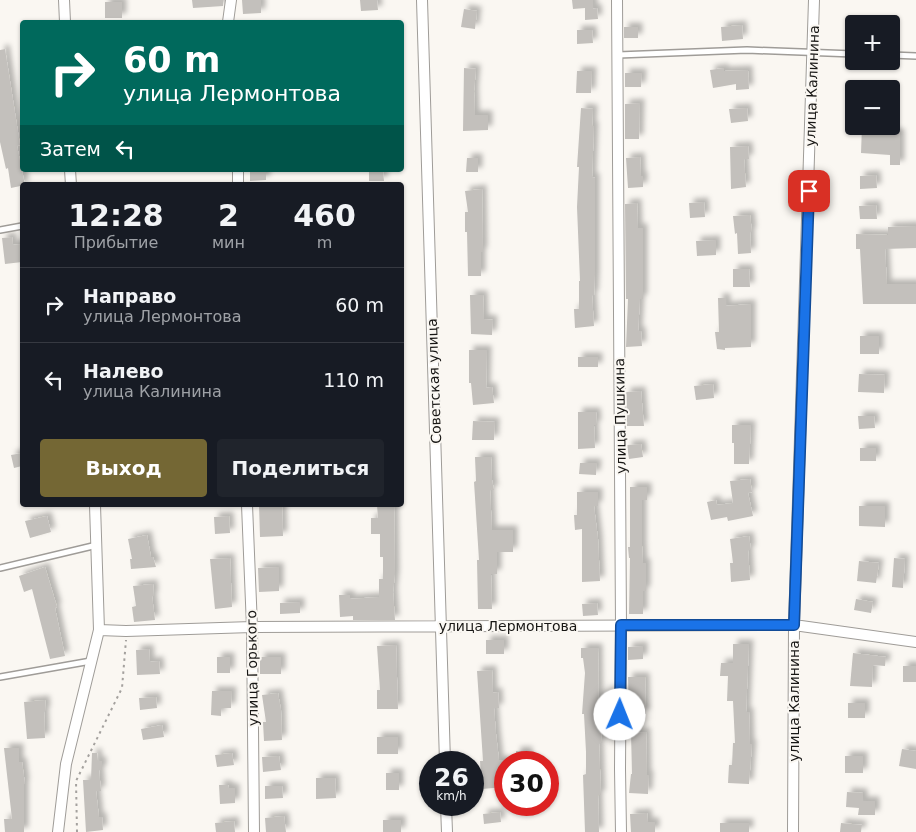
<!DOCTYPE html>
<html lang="ru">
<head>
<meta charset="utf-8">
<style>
  body { margin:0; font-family:"DejaVu Sans",sans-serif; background:#20242c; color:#f1f3f6; height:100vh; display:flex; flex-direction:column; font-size:19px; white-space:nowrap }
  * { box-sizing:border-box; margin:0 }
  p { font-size:16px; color:#9ea1a6 }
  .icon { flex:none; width:28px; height:28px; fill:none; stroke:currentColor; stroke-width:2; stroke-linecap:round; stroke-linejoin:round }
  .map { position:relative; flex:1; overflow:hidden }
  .panel { position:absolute; left:20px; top:182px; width:384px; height:325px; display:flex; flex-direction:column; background:#171b24; border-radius:5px; box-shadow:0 1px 4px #0004 }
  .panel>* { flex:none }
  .banner { position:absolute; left:20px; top:20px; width:384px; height:152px; border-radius:5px; box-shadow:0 1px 4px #0004; background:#00695c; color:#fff; overflow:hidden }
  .buttons { position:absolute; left:845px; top:15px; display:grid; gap:10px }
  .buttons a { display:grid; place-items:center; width:55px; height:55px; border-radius:5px; background:#171b24; box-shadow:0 1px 4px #0004; font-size:25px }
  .speed { position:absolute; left:419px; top:751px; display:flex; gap:10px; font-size:25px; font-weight:700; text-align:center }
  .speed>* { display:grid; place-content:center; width:65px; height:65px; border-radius:50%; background:#171b24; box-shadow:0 1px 4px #0004; line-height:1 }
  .speed small { font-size:12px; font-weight:400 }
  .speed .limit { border:8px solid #d22; background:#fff; color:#111 }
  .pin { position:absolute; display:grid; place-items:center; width:42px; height:42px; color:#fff; margin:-21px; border-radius:10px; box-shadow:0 2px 8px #0006 }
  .me { position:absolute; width:55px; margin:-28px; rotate:1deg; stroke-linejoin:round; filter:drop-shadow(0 0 4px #0008) }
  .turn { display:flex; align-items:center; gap:18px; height:105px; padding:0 20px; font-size:22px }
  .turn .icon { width:65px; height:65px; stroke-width:2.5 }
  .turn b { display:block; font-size:35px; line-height:42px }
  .then { display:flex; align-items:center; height:48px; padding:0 20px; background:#0003; gap:10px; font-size:19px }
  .eta { display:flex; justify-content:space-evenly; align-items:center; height:85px; text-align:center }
  .eta b { font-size:30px; font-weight:800; line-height:35px }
  .button { display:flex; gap:10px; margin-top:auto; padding:10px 20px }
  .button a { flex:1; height:58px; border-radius:5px; background:#746734; color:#fff; font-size:20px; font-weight:800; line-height:58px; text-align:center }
  .button a+a { background:#20242c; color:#f1f3f6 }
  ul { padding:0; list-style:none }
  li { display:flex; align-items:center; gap:15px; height:75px; padding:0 20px; border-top:1px solid #363941 }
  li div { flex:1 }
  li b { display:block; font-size:19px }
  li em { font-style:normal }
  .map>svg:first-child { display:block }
</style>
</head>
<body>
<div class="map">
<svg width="916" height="832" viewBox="0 0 916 832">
  <defs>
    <filter id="shadow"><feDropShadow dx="4.5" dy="-4.5" stdDeviation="2.5" flood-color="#0004"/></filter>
  </defs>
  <rect width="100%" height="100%" fill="#faf7f2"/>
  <!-- building -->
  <path fill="#c3c0bc" filter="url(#shadow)" d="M192,0H223V6L193,8Z
    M242,0H261V13L243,14Z
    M360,0H377L378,10L361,11Z
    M572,0H593V9L597,8L598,19L585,20V8L573,9Z
    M105,2H122V18H105Z
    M464,9L477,11L475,29L461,27Z
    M742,25L743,39L722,41L721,27Z
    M624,27H638V38H624Z
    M577,30H592L593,43L577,44Z
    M5,49L20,145L17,146L25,185L11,188L8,168L6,169L0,142V50Z
    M464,68L476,69L474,91L475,115H488V130L463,131Z
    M724,68V71L748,70L749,89L736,90V84L713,88L710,70Z
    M577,71H592L591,93H576Z
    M625,73H642L641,87H625Z
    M640,103L639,139H625V104Z
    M581,108L593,109L592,126H594L592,177L595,178V274L594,295H592L594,326L575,328L574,309H579V281H580L577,207L579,167H577Z
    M747,108L748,121L731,123L729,109Z
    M862,126H875V132L900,133V165H890V155L861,153Z
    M748,146L749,159H744L746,187L731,189L730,147Z
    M640,157L641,176H643V187L628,188L626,158Z
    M467,158H478V172H466Z
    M250,170H266V180L250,181Z
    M383,171L384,181H369V172Z
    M876,175L877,188L860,189V176Z
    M482,189L483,252H481V276H468L467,232H465V212H468L465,191Z
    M704,202L705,217L690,218L689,203Z
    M637,203L638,228H643V299H640L638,331H641L642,346L626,347L628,299H626L625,204Z
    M876,205L877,219H860L859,206Z
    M750,215L752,232H750L751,253L738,254L737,233L735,234L733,216Z
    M916,226V248L885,249L887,284H916V304H863L860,249H856V234L888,235V227Z
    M12,237L13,245L22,244V262L5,264L2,238Z
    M716,240V255L697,256L696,241Z
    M733,269H749L750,287H733Z
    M470,295H483L484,319L493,320L492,335L471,334Z
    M718,298H726V306L751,304V347L725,348V350L717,349L715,332H719Z
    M860,336H879V354H860Z
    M469,350H487L486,388L492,387L494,403L473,405L471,383H469Z
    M578,357H598V367H578Z
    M859,374L885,375L884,393L858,392Z
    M713,384L714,398L696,400L694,386Z
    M641,391L644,426H627L626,392Z
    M578,412H596L597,425H594L595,448L578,449Z
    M858,416H874L875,428L859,429Z
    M473,421L495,422L494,440H472Z
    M732,425H751L749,464H734V443H732Z
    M641,444L643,457L629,459L627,445Z
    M860,448H876V461H860Z
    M22,453V466L14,468L11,455Z
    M475,457H491L492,480L494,490H490L492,530H513V552H497V574H491L492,609H478L477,560H479L474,482L476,481Z
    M580,463H597L596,475L579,474Z
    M750,479L752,492L748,493L753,516L728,521L727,517L711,520L707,502L716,500L717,505L733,503L730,481Z
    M630,487H647V500H642V546L643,563H646V591H643V614H629L630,558H629L628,547H630Z
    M577,492H598V506H594L598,539L600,581L582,582V529L575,530L574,515H577Z
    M259,505H282L283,536L260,537Z
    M377,505H394L395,574L393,592L395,620H353V616L340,617L339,595H350V599L379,597V579H383V557H380V534H371V518H378Z
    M859,506H885V527L859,526Z
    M47,516L51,532L30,538L25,521Z
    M229,516L230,533L215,534L214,517Z
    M147,535L151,557H153L156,567L131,569L130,559H132L128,539Z
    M749,536L751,550H748L750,580L731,582L730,563H733L730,539Z
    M230,558L232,607L215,609L210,559Z
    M894,558L905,559L903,588L892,587Z
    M859,561L879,563L876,583L857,581Z
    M45,567L57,607L55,608L65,656L50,659L32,589L24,592L19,576Z
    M279,567V591L259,592L258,568Z
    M153,584L154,596H152L155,620L134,622L132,607L136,606L133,586Z
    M856,599L873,602L871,613L854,610Z
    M300,602V613L280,614V603Z
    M597,603L598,615L583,616L582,604Z
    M486,640H504V654H486Z
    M733,644H749L746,712H749L750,744H752L749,784L728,783L729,765H732L733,743H735L733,701H727L728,676H720L721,663H733Z
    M396,645L398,709H377V690H380L377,646Z
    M643,646V659L628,660V647Z
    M581,648H598L599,722H600L602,743H599L601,795H598L599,832H585L583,775L586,774V752L584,714H582L585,673L583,658H581Z
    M149,649L150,662L159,661L160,674L137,675L136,650Z
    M853,653L886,657L885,666L873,665L872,687L850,686Z
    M217,657H230V673H217Z
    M260,657H281V674H260Z
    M903,666H916V682H903Z
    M492,670L493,693L498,692L499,708H494L496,734L499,760H505V787L482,789L480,761H483L477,671Z
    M628,677H645L646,714H629Z
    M212,691H232L231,708H221V716L211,715Z
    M278,693L281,710L282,740L264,741L263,722H266L262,695Z
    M156,697L157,708L140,710L139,698Z
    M45,700L46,711H44L45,738L27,739L24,702Z
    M848,703H865V718H848Z
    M162,725L164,737L143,740L141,729Z
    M646,732L647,775H649L648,794L629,793L631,774H632L631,733Z
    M377,737H398V754H377Z
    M4,748H19V762H22L25,784H24V832H5L4,819H12Z
    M902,749L916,751V769L899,766Z
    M516,751H528V762H516Z
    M92,753H97L98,761H102V770H99L101,791H96L99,817H102L103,830L86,832L83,780H91Z
    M232,753L234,765L217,767L215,755Z
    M279,756L281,770L263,772L262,757Z
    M845,756H863V773H845Z
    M386,773H399V790H386Z
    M316,778H335L336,798L316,799Z
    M219,785H228L229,788H235V803L220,804Z
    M265,786H282L283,798L265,799Z
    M847,792L863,793V801H875V815H858L859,808L846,807Z
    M500,812L501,822L484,824L483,814Z
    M647,813L648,822H655V832H631L630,814Z
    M284,816L286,832H266L265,818Z
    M383,820H401V832H383Z
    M234,821L235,832H216L215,823Z
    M720,823H749V832H720Z
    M841,823L862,825L861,832H840Z"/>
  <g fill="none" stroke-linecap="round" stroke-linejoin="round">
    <defs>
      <path id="lane" d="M618,55L747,50L854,54
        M891,55L916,56
        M0,230L22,226
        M0,568L97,545
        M0,677L91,661"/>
      <path id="street" d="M64,0L65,22
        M422,0L445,762
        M617,0L621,625L620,769L621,832
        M228,22L231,0
        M70,170L71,185
        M238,170V185
        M247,505L252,627L254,832
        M99,630L126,631L252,627L794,625L916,642
        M446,805L447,832
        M58,832L66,764L99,630L95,505
        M793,832L794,625L814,0"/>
    </defs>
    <!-- lane casing -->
    <use href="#lane" stroke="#9f9c98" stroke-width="8"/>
    <!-- street casing -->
    <use href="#street" stroke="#9f9c98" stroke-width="12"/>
    <!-- path -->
    <path stroke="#a4a19e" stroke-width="2" stroke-dasharray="2.5 4" stroke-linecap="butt" d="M77,832L76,781L122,688L126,640"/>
    <!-- lane -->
    <use href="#lane" stroke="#fff" stroke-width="5"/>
    <!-- street -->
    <use href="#street" stroke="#fff" stroke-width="10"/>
  </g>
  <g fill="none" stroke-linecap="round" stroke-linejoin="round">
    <defs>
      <path id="route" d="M620,715L621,625H794L809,191"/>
    </defs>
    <!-- route casing -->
    <use href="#route" stroke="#114b97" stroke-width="12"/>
    <!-- route -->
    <use href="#route" stroke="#1a73e8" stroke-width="9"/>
  </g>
  <g text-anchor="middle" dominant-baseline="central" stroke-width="4" stroke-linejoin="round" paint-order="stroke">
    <!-- street labels -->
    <g font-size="14" fill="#181715" stroke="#faf7f2">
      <text transform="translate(812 86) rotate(-88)">улица Калинина</text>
      <text transform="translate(434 381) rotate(-92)">Советская улица</text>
      <text transform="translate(620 416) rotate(-91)">улица Пушкина</text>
      <text x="508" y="626">улица Лермонтова</text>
      <text transform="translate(252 668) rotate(-91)">улица Горького</text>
      <text transform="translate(794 701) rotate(-90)">улица Калинина</text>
    </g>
  </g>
</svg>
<div class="buttons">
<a>+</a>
<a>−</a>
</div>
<div class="speed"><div>26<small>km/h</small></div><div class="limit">30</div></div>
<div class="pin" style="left:809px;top:191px;background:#d93025"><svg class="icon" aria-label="arrive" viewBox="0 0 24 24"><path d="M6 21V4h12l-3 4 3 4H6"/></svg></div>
<svg class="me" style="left:620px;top:715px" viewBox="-20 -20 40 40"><circle r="19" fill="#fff"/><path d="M0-13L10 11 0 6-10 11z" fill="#1a73e8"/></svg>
<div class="banner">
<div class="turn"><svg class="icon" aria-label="right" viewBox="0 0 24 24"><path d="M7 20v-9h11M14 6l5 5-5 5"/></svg><div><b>60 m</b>улица Лермонтова</div></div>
<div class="then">Затем<svg class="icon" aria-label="left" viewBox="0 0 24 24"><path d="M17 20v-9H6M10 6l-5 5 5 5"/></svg></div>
</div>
<section class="panel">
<div class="eta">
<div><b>12:28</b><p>Прибытие</p></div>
<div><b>2</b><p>мин</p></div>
<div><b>460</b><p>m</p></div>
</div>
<ul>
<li><svg class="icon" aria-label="right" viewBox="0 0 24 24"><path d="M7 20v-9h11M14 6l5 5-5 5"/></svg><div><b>Направо</b><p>улица Лермонтова</p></div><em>60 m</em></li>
<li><svg class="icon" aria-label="left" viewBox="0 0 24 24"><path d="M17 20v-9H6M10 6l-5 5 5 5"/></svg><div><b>Налево</b><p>улица Калинина</p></div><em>110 m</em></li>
</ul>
<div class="button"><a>Выход</a><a>Поделиться</a></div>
</section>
</div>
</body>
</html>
